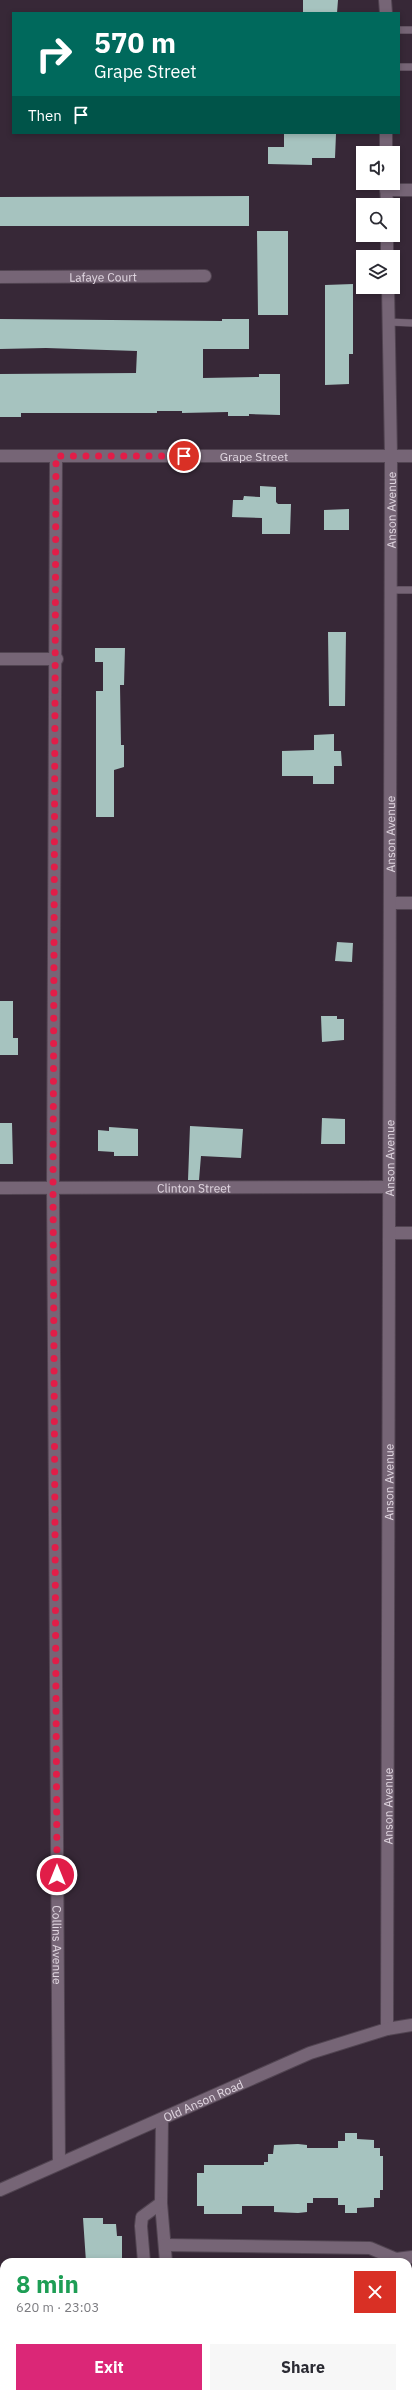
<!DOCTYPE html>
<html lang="en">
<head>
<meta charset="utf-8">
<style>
  body { margin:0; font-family:"IBM Plex Sans",sans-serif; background:#f7f7f7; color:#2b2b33; height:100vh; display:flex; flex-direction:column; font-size:15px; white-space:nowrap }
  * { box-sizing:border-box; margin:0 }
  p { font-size:13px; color:#7c7c81 }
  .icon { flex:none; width:22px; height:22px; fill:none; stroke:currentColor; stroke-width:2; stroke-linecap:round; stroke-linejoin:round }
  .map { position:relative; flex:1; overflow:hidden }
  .drawer { position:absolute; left:0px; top:2258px; width:412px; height:140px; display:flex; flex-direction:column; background:#fff; border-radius:12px 12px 0 0; box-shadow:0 2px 6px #0003 }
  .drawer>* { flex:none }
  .guide { position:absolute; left:12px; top:12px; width:388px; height:122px; border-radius:0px; box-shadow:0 2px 6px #0003; background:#00695c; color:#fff; overflow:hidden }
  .buttons { position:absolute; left:356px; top:146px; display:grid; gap:8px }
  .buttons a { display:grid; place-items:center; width:44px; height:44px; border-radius:0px; background:#fff; box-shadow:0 2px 6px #0003; font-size:20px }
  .pin { position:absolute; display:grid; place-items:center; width:34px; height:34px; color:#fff; margin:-17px; border:2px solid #fff; border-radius:50%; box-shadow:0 1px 4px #0007 }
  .me { position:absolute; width:44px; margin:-22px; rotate:0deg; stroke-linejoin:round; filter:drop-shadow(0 0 3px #0008) }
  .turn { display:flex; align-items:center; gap:14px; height:84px; padding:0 16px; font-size:18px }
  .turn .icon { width:52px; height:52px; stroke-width:2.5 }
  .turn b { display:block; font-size:28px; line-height:34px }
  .then { display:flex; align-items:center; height:38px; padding:0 16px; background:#0003; gap:8px; font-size:15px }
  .round { display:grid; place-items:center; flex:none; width:42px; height:42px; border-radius:0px; background:#f7f7f7 }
  .overview { display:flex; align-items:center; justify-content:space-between; height:68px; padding:0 16px }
  h1 { font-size:24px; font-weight:700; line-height:30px; color:#1e9e55 }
  .cta { display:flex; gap:8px; margin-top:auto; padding:8px 16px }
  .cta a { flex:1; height:46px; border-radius:0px; background:#db2777; color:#fff; font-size:16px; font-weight:700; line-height:46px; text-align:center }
  .cta a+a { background:#f7f7f7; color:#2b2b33 }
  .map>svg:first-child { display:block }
</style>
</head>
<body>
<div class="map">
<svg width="412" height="2398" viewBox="0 0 412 2398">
  <rect width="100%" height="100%" fill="#372837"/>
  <!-- building -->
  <path fill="#a6c3bf" d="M303,0H338L337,13H303Z
    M284,133L336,134L335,158H312V165L268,164V147H284Z
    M249,196V226H0V197Z
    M257,231H288V315H258Z
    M353,284V354H349V384L325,385V285Z
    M0,319L222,321V319H249V349H203V378L259,377V374H280V415L249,414V416H228V412L182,413V411H157V413H21V417H0V374L136,373L137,351L46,348L0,349Z
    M260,486L276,487V502L278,504H291L290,534H262V518L232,517L233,500H243L244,496L260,497Z
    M349,509V530H324V510Z
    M328,632H346L345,706H329Z
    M95,648H125L124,685H120L121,745H124V767L114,770V817H96V691H103V662H95Z
    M334,734V751H341L342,766H334V784H313V776H282V751L314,750V735Z
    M337,942L353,943L352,962L335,961Z
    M0,1001H13V1038H18V1055H0Z
    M321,1016H337V1019H344V1040L322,1042Z
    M322,1118L345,1119V1144H321Z
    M0,1123H12L13,1164H0Z
    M190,1126L243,1129L241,1158L201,1156L199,1180H188Z
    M109,1127L138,1129V1156H114V1152L98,1151V1130L109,1131Z
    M345,2133H357V2139L374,2140V2148H380V2156H383V2190H380V2198H374V2207L357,2208V2213H345V2205H338V2198H313V2203H307V2212L298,2213L274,2212V2206H242V2214H204V2206H197V2173H204V2165H264V2162H268V2154H273L274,2145L298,2144L307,2145V2148H338V2141H345Z
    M83,2218H103V2224H116L117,2236H122V2262H86Z"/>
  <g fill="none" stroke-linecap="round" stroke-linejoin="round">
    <defs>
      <path id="lane" d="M399,30H412
        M399,67H412
        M389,322L412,323
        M391,590H412"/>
      <g id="street">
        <path d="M385,0L386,13"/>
        <path d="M386,133V153"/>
        <path d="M386,183L387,205"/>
        <path d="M386,190H412"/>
        <path d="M387,235V257"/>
        <path id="s1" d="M0,277L205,276"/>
        <path id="s2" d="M56,456L53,1188L59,2163"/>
        <path d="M0,659H57"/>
        <path d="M390,903H412"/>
        <path id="s3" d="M0,1188L388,1187"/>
        <path d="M390,1233H412"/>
        <path id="s4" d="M387,2029L391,456L388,287"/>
        <path d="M162,2119L161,2203L166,2262"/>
        <path d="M165,2245L370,2248L396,2259"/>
        <path d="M144,2262L141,2226L142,2217L161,2203"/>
        <path d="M394,2262L396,2259L412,2257"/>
      </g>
      <g id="secondary">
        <path id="s5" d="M0,456H412"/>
        <path id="s6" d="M0,2190L310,2053L387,2029L412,2025"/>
      </g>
    </defs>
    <!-- lane casing -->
    <use href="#lane" stroke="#514451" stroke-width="8"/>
    <!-- street casing -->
    <use href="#street" stroke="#514451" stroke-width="14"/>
    <!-- secondary casing -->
    <use href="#secondary" stroke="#514451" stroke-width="14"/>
    <!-- lane -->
    <use href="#lane" stroke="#766576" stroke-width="7"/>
    <!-- street -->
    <use href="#street" stroke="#766576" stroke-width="12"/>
    <!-- secondary -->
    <use href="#secondary" stroke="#766576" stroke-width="12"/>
  </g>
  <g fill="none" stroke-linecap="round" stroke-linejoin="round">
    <!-- route -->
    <path stroke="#e11d48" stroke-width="7" stroke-dasharray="0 12.6" d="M57,1875L53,1188L56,456H184"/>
  </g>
  <g text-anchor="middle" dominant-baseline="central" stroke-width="4" stroke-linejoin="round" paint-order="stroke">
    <!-- street labels -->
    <g font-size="12" fill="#e1d7e1" stroke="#372837">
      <text stroke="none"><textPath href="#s1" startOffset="103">Lafaye Court</textPath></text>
      <text stroke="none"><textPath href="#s5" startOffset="254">Grape Street</textPath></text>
      <text stroke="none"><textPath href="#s4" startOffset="1519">Anson Avenue</textPath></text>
      <text stroke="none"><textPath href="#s4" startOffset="1195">Anson Avenue</textPath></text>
      <text stroke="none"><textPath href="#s4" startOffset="871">Anson Avenue</textPath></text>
      <text stroke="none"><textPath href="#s3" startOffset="194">Clinton Street</textPath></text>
      <text stroke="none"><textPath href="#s4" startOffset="547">Anson Avenue</textPath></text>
      <text stroke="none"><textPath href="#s4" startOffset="223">Anson Avenue</textPath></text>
      <text stroke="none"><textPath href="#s2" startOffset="1489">Collins Avenue</textPath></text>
      <text stroke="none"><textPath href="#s6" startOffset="222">Old Anson Road</textPath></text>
    </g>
  </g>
</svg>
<div class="buttons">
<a><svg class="icon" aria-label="sound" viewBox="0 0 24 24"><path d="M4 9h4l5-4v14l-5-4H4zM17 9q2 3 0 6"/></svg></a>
<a><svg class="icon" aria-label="search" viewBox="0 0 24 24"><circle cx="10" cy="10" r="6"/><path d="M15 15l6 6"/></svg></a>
<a><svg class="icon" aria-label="layers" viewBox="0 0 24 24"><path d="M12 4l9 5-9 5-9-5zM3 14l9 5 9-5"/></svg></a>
</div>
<div class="pin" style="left:184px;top:456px;background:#d93025"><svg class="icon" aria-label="arrive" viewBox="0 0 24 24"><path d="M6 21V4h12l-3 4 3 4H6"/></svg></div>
<svg class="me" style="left:57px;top:1875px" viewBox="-20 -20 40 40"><circle r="17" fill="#e11d48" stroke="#fff" stroke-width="3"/><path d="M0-11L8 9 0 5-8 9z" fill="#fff"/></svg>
<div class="guide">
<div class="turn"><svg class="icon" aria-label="right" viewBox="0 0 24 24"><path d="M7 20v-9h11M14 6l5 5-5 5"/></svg><div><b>570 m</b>Grape Street</div></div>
<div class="then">Then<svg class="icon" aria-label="arrive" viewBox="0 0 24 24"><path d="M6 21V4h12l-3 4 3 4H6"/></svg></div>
</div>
<section class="drawer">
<div class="overview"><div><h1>8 min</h1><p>620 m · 23:03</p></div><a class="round" style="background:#d93025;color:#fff"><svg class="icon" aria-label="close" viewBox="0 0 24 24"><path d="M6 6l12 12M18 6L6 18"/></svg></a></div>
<div class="cta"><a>Exit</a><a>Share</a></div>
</section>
</div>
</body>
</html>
